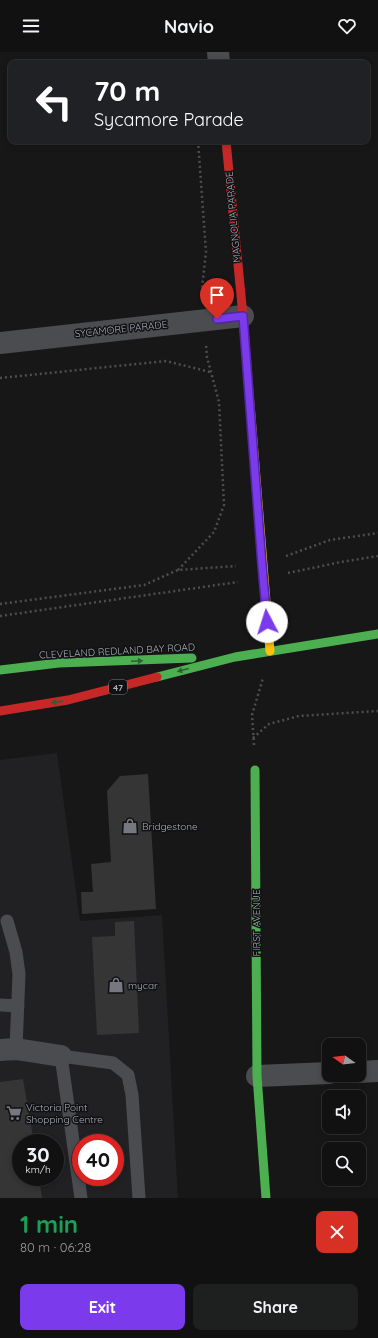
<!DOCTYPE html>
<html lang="en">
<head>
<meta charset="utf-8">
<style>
  body { margin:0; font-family:Quicksand,sans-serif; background:#1e1f1f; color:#f1f3f6; height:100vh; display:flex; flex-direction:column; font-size:15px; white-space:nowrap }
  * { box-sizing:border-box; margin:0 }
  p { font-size:13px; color:#9c9d9f }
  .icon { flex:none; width:22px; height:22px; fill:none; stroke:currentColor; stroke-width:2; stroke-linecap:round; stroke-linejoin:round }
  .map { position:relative; height:1146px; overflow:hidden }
  .panel { display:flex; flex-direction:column; background:#111; flex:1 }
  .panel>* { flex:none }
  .guide { position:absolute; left:8px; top:8px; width:362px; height:84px; border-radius:8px; box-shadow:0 2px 6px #0003,0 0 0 1px #303131; background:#202124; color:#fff; overflow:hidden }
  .needle { width:26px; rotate:284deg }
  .buttons { position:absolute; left:322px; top:986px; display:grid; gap:8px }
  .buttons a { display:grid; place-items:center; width:44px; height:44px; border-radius:8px; background:#111; box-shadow:0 2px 6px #0003,0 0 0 1px #303131; font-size:20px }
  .speed { position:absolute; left:12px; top:1082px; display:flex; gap:8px; font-size:20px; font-weight:700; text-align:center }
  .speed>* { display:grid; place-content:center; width:52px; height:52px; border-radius:50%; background:#111; box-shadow:0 2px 6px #0003,0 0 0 1px #303131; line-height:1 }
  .speed small { font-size:10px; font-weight:400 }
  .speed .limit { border:6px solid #d22; background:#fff; color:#111 }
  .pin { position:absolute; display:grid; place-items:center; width:34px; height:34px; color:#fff; margin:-41px -17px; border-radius:50% 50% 50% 0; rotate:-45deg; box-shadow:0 0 4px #0007 }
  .pin .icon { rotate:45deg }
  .me { position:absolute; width:44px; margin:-22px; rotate:355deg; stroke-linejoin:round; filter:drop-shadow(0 0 3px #0008) }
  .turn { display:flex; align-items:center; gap:14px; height:84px; padding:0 20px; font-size:18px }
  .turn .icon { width:52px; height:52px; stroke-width:2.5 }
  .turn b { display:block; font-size:28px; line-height:34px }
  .round { display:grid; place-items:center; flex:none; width:42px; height:42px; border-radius:8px; background:#1e1f1f }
  .head { display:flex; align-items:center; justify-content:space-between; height:68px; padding:0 20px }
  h1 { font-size:24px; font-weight:700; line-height:30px; color:#1e9e55 }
  .primary-button { display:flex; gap:8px; margin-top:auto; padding:8px 20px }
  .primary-button a { flex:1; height:46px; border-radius:8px; background:#7c3aed; color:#fff; font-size:16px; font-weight:700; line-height:46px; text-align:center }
  .primary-button a+a { background:#1e1f1f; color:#f1f3f6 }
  header { display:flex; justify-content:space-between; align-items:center; height:52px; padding:0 20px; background:#111; font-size:18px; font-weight:700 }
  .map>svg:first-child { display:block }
</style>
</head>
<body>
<header><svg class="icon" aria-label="menu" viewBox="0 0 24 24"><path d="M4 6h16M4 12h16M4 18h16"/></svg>Navio<svg class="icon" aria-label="heart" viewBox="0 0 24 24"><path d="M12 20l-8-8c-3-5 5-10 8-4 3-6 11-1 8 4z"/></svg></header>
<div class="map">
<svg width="378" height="1146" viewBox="0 0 378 1146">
  <rect width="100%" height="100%" fill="#171717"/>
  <!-- built -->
  <path fill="#212123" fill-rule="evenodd" d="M57,701L80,869L162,863L178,1146H0V708ZM21,1091H55V1125H21ZM81,1091H115V1125H81Z"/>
  <!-- building -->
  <path fill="#353536" d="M148,722L156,857L82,862L81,840H93L91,812L111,810L107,739L120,724Z
    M134,869L139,981L97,983L92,885L115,884V870Z
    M23,1027L34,1091H21V1125H39L42,1146H0V1030Z"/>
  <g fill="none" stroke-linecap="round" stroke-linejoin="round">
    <!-- path -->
    <path stroke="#4d4e52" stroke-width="2.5" stroke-dasharray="2 3" stroke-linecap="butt" d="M198,89L206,200L202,236V244
      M0,326L166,309L210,320
      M286,504L330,488L378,481
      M178,518L214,480L224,453L219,350L207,305L206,293
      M288,521L341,510L378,504
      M0,552L144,533L178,518L236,514
      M0,564L238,530
      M253,686L269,672L299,664L378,659
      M254,693L252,663L263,626"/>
    <!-- lane -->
    <path stroke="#4b4c50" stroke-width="13" d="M7,869L16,900L19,922L16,997
      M0,953L18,954
      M81,1146L61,1004L113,1011L128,1023L132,1043L139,1146"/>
    <!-- street -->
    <path stroke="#4b4c50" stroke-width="22" d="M218,0L219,11
      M0,291L243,264
      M0,998L16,997L61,1004
      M359,1020L378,1019
      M257,1024L329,1021"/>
    <!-- fast -->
    <path stroke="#4caf50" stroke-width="9" d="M0,618L59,611L192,606
      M157,625L235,605L378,582
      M255,718L257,1024L266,1146"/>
    <!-- slow -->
    <path stroke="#ffc107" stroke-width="9" d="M250,352L270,599"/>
    <!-- jam -->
    <path stroke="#c62828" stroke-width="9" d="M226,89L243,264L250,352
      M0,659L68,648L157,625"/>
  </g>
  <!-- one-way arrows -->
  <defs><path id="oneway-solid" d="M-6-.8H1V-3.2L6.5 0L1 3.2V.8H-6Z"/></defs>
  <g fill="#2e6032">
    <use href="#oneway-solid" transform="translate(137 609) rotate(-2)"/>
    <use href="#oneway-solid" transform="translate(183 618) rotate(165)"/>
    <use href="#oneway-solid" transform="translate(57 650) rotate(171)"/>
  </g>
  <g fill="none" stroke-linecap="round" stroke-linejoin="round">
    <defs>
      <path id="route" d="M217,267L243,264L262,513L267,570"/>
    </defs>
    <!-- route casing -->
    <use href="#route" stroke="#51269a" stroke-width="10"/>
    <!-- route -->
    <use href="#route" stroke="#7c3aed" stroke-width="7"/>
  </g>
  <!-- icons -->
  <defs>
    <symbol id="shop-bare" viewBox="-9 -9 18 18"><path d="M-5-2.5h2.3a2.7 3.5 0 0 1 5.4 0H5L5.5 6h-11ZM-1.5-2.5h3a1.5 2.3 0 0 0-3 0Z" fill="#757880" stroke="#111113" stroke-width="2.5" paint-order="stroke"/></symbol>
    <symbol id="supermarket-bare" viewBox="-9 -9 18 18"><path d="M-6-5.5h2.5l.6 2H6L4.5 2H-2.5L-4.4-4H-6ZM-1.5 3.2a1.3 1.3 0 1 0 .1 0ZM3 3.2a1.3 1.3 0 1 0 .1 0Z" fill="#757880" stroke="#111113" stroke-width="2.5" paint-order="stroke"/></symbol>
  </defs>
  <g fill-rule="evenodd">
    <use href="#shop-bare" x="119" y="763" width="22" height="22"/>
    <use href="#shop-bare" x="105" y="922" width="22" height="22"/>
    <use href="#supermarket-bare" x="3" y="1050" width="22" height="22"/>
  </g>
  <g text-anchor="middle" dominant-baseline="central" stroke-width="3" stroke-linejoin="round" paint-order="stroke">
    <!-- shield labels -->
    <rect fill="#111113" stroke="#7b7e86" stroke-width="1" x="109" y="628" width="18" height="14" rx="3"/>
    <g font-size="9" font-weight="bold" fill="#a8adb8">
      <text x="118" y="635">47</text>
    </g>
    <!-- street labels -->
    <g font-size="10" fill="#a8adb8" stroke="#111113">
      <text transform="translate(233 165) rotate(-95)">MAGNOLIA PARADE</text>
      <text transform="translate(121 277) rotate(-6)">SYCAMORE PARADE</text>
      <text transform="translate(117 599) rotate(-3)">CLEVELAND REDLAND BAY ROAD</text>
      <text transform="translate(256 871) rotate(-90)">FIRST AVENUE</text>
    </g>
    <!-- poi labels -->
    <g font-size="10" fill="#a8adb8" stroke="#111113" text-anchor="start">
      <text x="142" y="774">Bridgestone</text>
      <text x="128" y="933">mycar</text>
      <text x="26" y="1055">Victoria Point<tspan x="26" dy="12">Shopping Centre</tspan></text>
    </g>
  </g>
</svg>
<div class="buttons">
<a><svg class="needle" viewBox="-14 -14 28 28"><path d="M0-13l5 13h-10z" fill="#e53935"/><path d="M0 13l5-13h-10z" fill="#9c9d9f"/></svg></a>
<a><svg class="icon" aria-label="sound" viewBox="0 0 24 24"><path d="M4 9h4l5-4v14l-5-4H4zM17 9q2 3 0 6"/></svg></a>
<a><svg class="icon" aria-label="search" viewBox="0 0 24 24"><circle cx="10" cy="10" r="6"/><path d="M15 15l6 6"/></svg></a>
</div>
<div class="speed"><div>30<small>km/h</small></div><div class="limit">40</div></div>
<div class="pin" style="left:217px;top:267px;background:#d93025"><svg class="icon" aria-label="arrive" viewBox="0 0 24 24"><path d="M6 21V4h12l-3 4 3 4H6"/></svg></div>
<svg class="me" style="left:267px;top:570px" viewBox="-20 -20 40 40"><circle r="19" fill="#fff"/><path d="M0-13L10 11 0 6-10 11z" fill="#7c3aed"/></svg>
<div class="guide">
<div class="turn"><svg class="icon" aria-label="left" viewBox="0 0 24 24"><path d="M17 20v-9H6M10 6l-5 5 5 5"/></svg><div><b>70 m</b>Sycamore Parade</div></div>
</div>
</div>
<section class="panel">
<div class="head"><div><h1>1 min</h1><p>80 m · 06:28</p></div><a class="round" style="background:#d93025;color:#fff"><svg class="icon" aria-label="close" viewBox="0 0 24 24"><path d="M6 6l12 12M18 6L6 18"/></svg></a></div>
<div class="primary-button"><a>Exit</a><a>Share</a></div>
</section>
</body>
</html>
